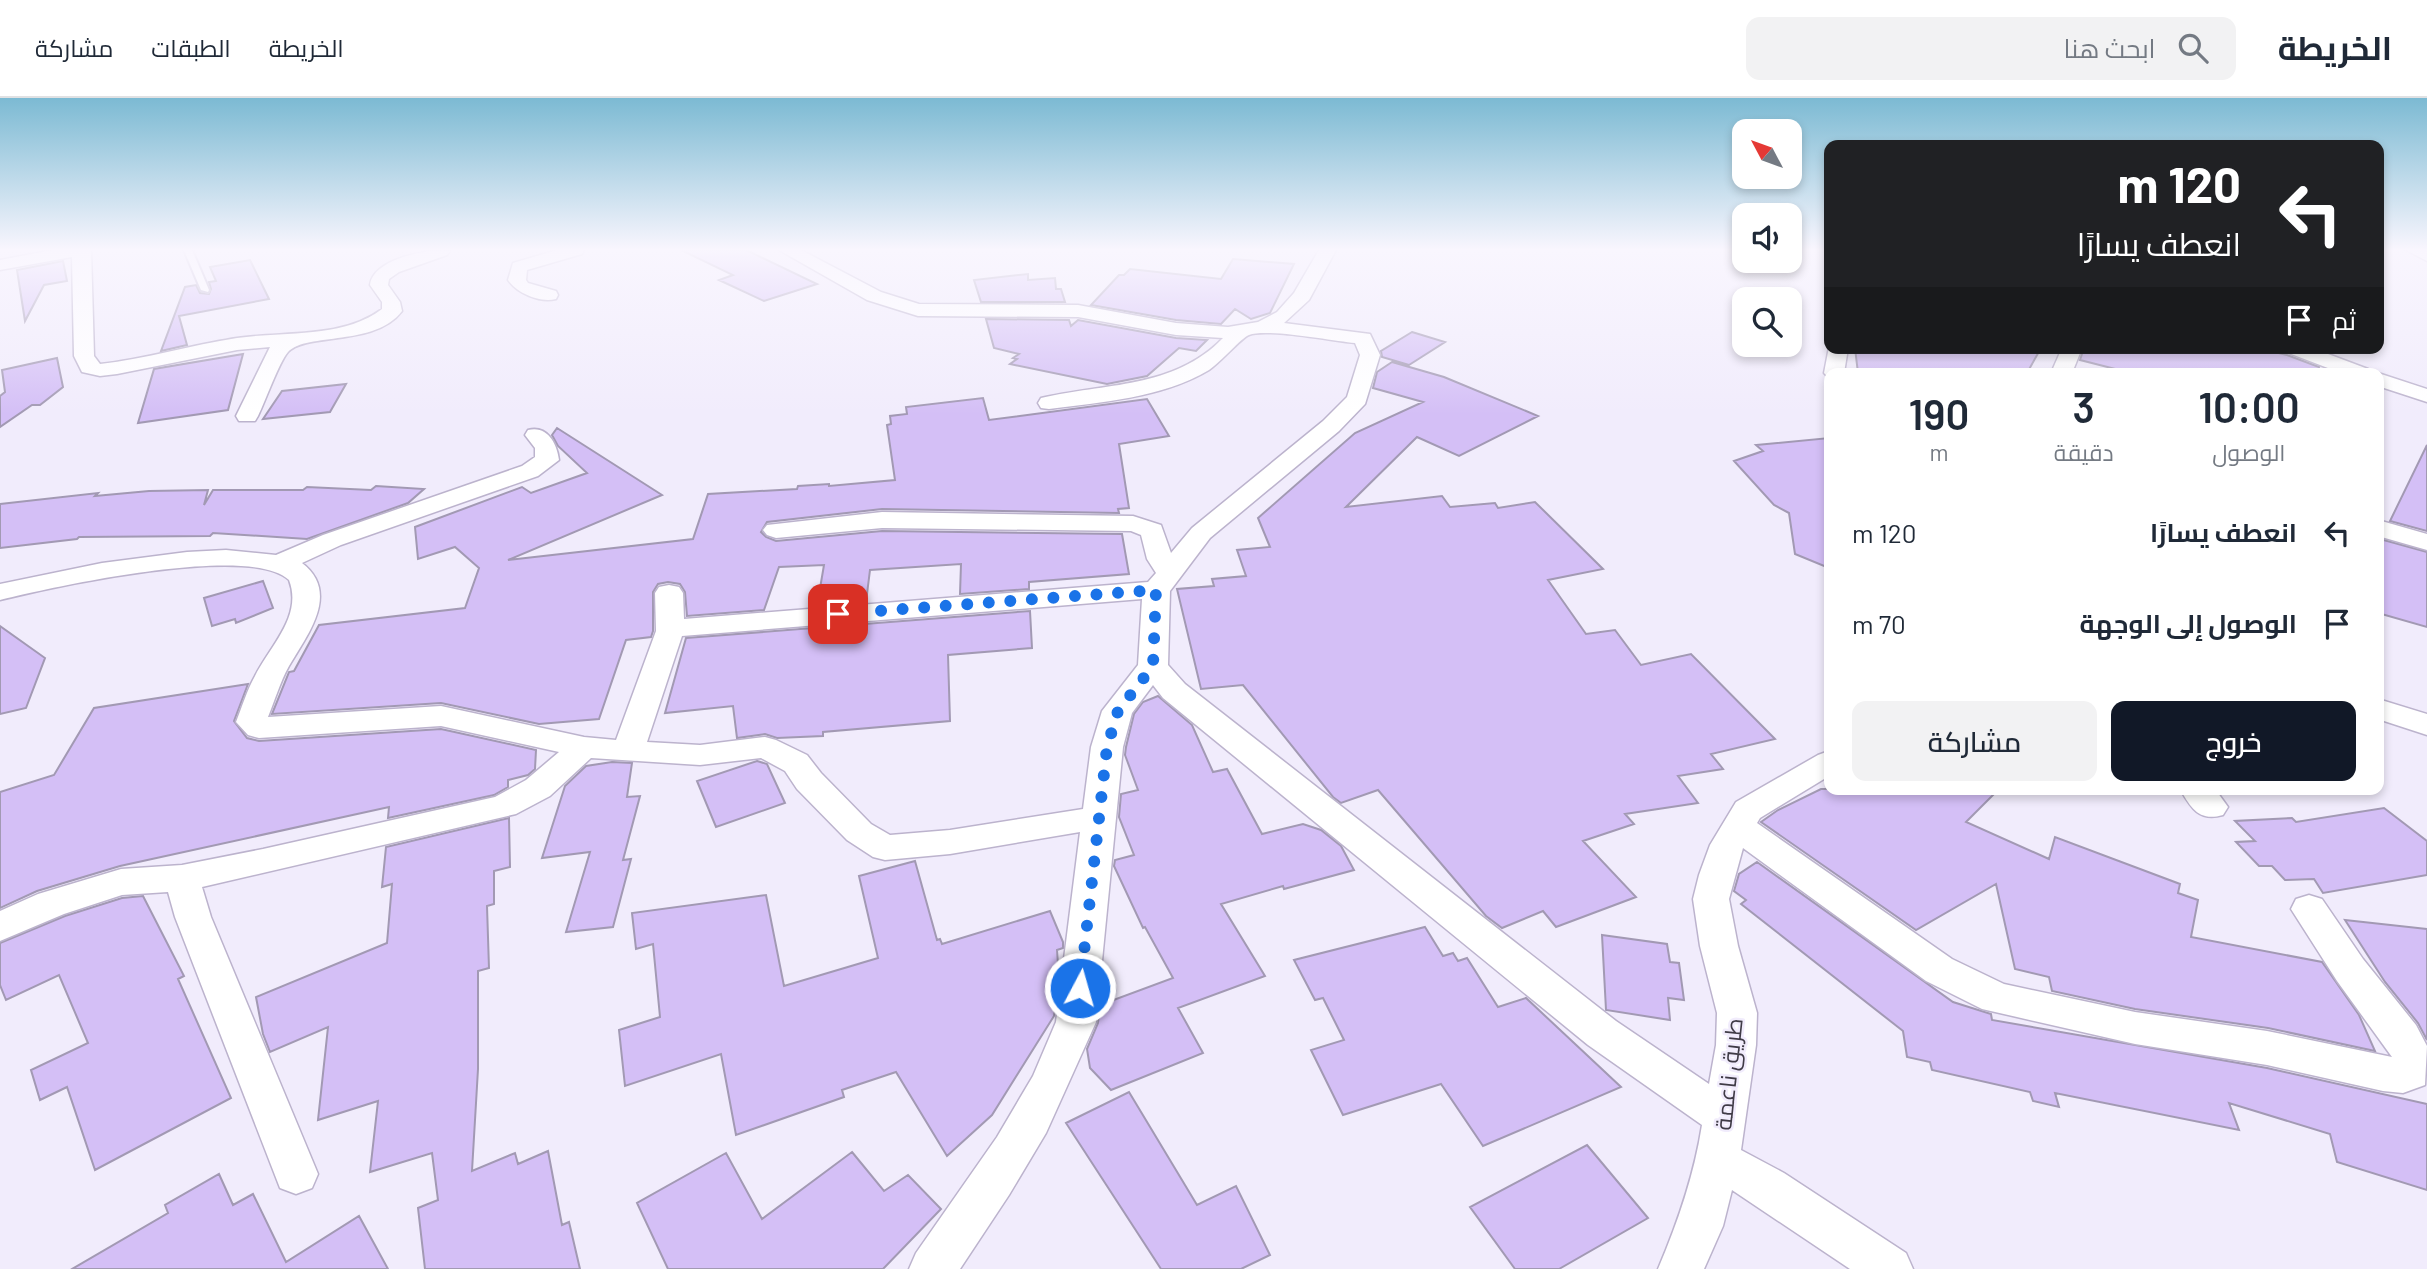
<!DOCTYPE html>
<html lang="ar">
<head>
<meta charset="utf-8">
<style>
  body { margin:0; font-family:Barlow,Cairo,sans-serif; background:#f2f2f3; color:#1f2937; direction:rtl; height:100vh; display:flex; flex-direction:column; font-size:26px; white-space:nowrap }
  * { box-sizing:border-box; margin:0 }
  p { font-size:23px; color:#747a83 }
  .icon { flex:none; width:38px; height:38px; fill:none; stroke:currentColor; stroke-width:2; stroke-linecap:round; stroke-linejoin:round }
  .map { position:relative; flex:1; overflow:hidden; direction:ltr }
  .side { position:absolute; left:1824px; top:270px; width:560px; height:427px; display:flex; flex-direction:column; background:#fff; border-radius:14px; box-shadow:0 4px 10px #0003; direction:rtl }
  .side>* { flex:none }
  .banner { position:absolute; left:1824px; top:42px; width:560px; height:214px; border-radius:14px; box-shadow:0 4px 10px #0003; direction:rtl; background:#202124; color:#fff; overflow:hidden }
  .needle { width:46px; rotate:311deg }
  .tools { position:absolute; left:1732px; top:21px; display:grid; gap:14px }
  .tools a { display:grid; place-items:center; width:70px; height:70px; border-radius:14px; background:#fff; box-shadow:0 4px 10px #0003; font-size:35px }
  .pin { position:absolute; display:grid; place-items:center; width:60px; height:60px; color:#fff; margin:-30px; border-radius:14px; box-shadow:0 4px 10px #0006 }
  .me { position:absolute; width:77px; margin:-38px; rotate:6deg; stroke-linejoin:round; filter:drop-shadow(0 0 5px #0008) }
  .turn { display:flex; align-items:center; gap:24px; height:147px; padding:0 28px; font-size:32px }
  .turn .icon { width:91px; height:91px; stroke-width:2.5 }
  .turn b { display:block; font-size:49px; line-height:60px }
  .then { display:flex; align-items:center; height:66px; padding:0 28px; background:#0003; gap:14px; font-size:26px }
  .eta { display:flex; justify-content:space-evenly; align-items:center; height:119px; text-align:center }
  .eta b { font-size:42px; font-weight:600; line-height:49px }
  .action { display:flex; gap:14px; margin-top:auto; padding:14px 28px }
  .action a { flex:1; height:80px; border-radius:14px; background:#111827; color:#fff; font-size:28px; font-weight:600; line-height:80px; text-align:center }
  .action a+a { background:#f2f2f3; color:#1f2937 }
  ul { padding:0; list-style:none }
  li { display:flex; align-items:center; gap:21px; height:91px; padding:0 28px }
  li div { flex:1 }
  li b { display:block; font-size:26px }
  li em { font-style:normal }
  header { display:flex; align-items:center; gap:42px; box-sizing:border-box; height:98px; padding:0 35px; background:#fff; border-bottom:2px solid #e0e1e3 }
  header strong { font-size:33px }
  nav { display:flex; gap:38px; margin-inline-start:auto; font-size:24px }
  .search { width:490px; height:63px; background:#f2f2f3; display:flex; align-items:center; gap:18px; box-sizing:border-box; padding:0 24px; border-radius:14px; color:#747a83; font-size:26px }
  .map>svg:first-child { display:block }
</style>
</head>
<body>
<header>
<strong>الخريطة</strong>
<div class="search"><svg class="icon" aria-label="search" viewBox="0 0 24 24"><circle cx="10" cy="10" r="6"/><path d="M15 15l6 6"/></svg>ابحث هنا</div>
<nav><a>الخريطة</a><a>الطبقات</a><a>مشاركة</a></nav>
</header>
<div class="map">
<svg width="2427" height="1171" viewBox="0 0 2427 1171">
  <rect width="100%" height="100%" fill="#f1ecfc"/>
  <!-- building -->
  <path fill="#d4bff6" stroke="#a299b3" stroke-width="2" d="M681,152H746L817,186L764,203L719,182L733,177Z
    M1233,161L1294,166L1270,215L1251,221L1235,211L1221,226L1176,222L1091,207L1119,177H1124L1130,171L1221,181Z
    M250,162L269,201L179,218L187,247L161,253L185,189L196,187L200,195L209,196L211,191L209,184L216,183L210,169Z
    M63,163L67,183L44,187L25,223L17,172Z
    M1028,176V182L1055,180L1056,191H1061L1065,204H981L974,182Z
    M986,221L1069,222L1071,228L1078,222L1176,240L1207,242L1196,253L1179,250L1147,278L1107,286L1010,266L1017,261L1013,260L1019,256L994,250Z
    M1412,234L1445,244L1409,267L1382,259L1381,253Z
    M1855,250H2041L2027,275H1858Z
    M2084,250H2257L2287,257L2319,269L2318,275H2131L2080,262Z
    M243,256L228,312L138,325L154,271Z
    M57,260L63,289L40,307H32L0,329V298L5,294L2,272Z
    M1392,264L1444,279L1538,318L1459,358L1417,339L1346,409L1442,398L1450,409L1495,405L1498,410L1535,404L1603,471L1548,482L1586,536L1615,532L1641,567L1691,556L1775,641L1711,656L1723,671L1678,678L1698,705L1625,716L1634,726L1583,743L1636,799L1556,829L1543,813L1502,830L1486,818L1378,692L1341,705L1333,699L1243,587L1201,591L1177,491L1214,488L1212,481L1246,478L1237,452L1270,449L1258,420L1355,335L1423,304L1373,290L1377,274Z
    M346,286L330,314L263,321L282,293Z
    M983,300L989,322L1147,301L1169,338L1119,346L1129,410L1118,411L1119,415L882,411L767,424L761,434L766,439L776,443L882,433L1122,436L1129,476L1029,484V491L960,496L961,466L870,472L866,504L817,508L824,467L779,469L764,512L687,518L685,494L680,486L668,484L658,486L653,494V533L651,539L626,542L599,621L539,626L441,605L272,616L289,574L294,573L319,527L465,510L479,470L455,449L418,461L415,429L522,389L531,395L587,375L558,348L552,337L557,330L662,397L508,462L693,441L708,396L797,391L798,388L829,386V388L895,382L887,327L891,326L890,318L907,316L906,309Z
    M1829,340V470L1795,456L1789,415L1774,407L1734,363L1763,353L1756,347Z
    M2427,347V433L2390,423Z
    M376,388L424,391L408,405L307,441L213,435L210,438L79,439L77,441L0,450V406L98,395L95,398L149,393L208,392L204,407L213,392H303L307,389L371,392Z
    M2380,441L2427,454V529L2378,515Z
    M263,483L273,510L236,525L235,521L212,528L204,500Z
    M1030,513L1032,550L948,557L950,623L823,634V638L777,640L765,636L737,640L733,608L665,615L686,540Z
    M0,528L45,560L26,610L0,616Z
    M248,586L234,623L247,640L259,643L441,631L536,652L535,671L528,677L508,682V689L494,697L388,720L389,709L120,768L37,793L0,810V694L54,677L94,610Z
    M1158,598L1192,627L1213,674L1227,671L1262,736L1303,726L1321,732L1341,748L1354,772L1284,791L1283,788L1221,806L1265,878L1178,910L1203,955L1111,992L1090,970L1087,951L1098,925L1100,907L1173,880L1145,829L1143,830L1114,768L1115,762L1134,757L1119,719L1121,696L1138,692L1125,657L1126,649L1134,616L1143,604Z
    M757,663L767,666L785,705L716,729L697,683Z
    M612,664L632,665L627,699L640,698L623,762L631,761L613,829L566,834L590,754L542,760L565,688L586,668Z
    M1821,691H1999L1966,724L2049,761L2055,739L2180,786L2178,795L2198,802L2191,839L2322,864L2359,917L2375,953L2268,930L2135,911L2052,893L2049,879L2015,871L1996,786L1916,832L1761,724L1778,712Z
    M2384,710L2427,743V777L2323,795L2314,781L2285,782L2272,768H2259L2236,744L2255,743L2235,723L2292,720L2296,724Z
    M509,720L510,769L494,773V806L487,808L489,870L478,873V971L472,1073L515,1055L518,1066L548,1053L562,1127L569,1124L580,1171H425L418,1110L438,1102L432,1055L370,1074L378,1003L318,1022L328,929L270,954L263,936L256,899L387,845L392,786L382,789L386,749Z
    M915,763L937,842L940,841L942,846L1050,813L1063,844V850L1057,852L1059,881L1054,918L992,1017L947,1058L896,974L842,992L844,999L736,1037L721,956L625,988L619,932L660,919L653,846L636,851L632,815L766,797L784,888L878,860L859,778Z
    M1757,764L1953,904L1991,916L1992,922L2267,970L2427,1006V1092L2337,1064L2330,1036L2229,1005L2239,1032L2055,995L2059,1009L2033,1003L2030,994L1932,972L1930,964L1907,959L1903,933L1741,806L1746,802L1734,793L1739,776Z
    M143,798L184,878L178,881L231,1000L95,1072L67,989L40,1002L31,972L88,945L59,877L6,902L0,887V845L65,818L122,800Z
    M2345,822L2427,831V942L2418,925L2385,884Z
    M1425,829L1443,858L1453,855L1458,863L1467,860L1498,909L1526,900L1621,989L1483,1048L1441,986L1343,1017L1311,952L1344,942L1323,900L1315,902L1294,862Z
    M1602,837L1667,846L1670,864L1679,865L1684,902L1668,900L1670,922L1606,912Z
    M1129,994L1197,1107L1236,1088L1270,1157L1241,1171H1161L1066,1025Z
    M1587,1047L1648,1120L1559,1171H1515L1470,1109Z
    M852,1054L884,1093L908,1077L941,1111L883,1171H668L637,1105L726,1055L762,1121Z
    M219,1076L233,1107L253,1096L286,1164L359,1118L388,1171H72L168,1115L165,1107Z"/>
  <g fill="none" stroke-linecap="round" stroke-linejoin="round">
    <defs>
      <path id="lane" d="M184,152H192L209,192L208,194L201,192Z"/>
      <path id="street" d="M53,152H91L94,258L100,266C146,261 191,247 237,240C285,233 342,241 382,211V204L370,187C373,161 428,150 450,153L447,157L399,174L389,181L388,187L400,204L402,213C375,249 307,234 288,254C279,264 265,304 258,318L255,323H239L236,318L270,249L237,252L117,276L100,278L82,274L74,258L72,159L0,172V162Z
        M557,152H584L582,156L527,172L526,182L528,185L556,193L558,197L556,201C539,205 517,195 508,182L513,165Z
        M779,152H801L881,194L919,206L1078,207L1176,225L1228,229L1258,224L1277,214L1294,195L1319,152H1336L1309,202L1284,225L1370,236L1380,257L1365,306L1339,333L1210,440L1170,493L1168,567L1185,586L1616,923L1709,986L1716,947L1717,915L1700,848L1693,801L1699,777L1710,747L1736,704L1818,657L1829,653V678L1760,720L1757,725L1952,861L2004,886L2135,914L2267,933L2392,959L2337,883L2291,811L2296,801L2309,797L2322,801L2363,861L2416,927L2427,948L2425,987L2403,995L2383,993L2267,967L2135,946L1982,911L1926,883L1743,750L1729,801L1738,848L1757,915L1756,947L1741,1052L1784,1075L1906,1155L1913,1171H1850L1732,1092L1723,1128L1704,1171H1658C1678,1124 1694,1078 1702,1027L1588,947L1163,600L1153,587L1132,615L1123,649L1096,924L1046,1035L1009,1097L960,1171H909L916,1155L997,1039L1033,978L1056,924L1080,734L950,756L885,762L873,759L847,742L797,691L785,673L761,660L700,667L591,660L550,698L516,716L202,789L211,819L318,1076L312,1090L296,1096L280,1090L175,819L168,794L122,797L64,816L0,843V813L38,796L121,771L182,767L263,751L495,699L526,682L559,654L441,628L259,640L248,637L236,624C242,609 247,592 255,578C270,548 303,518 289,482C250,445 53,489 0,502V486L102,465L187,454L226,452L276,457L323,437L522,368L535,359V350L525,337L528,332C547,327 557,345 559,362L538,378L341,447L302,465C341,495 307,537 289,568C280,584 275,602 268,619L441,608L584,639L616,642L656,533L655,495L659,489L669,487L679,489L683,495L684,521L1148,484L1156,475L1147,461L1141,437L1131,433L882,430L776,440L767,437L763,432L767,427L882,414L1133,418L1161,427L1171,455L1192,430L1323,323L1347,299L1360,257L1355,245C1333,243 1266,230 1249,237C1241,240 1221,264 1209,272C1162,300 1102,304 1049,311L1041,310L1038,305L1041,300C1104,285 1174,291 1223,240L1176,237L1078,219L918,218L867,202ZM1142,501L1138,567L1102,613L1091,649L1083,711L950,732L890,737L871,726L821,675L807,657L776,642L765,639L700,647L647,644L682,538Z
        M2406,152H2427V163Z
        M1829,249L1848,250L1844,275H1829V280L1824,275Z
        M2062,250H2082L2072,275H2051Z
        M2283,250H2312L2368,271L2371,275H2341L2286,254Z
        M2378,275L2427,291V304L2378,288Z
        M2378,422L2427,436V452L2378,438Z
        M2378,601L2427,616V637L2378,621Z
        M2180,691H2215L2228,709L2223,717C2199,724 2191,710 2180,691Z"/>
    </defs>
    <!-- lane casing -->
    <use href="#lane" stroke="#bcb3cd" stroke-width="4"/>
    <!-- street casing -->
    <use href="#street" stroke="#bcb3cd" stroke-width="3"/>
    <!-- lane -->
    <use href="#lane" fill="#fff" fill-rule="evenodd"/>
    <!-- street -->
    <use href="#street" fill="#fff" fill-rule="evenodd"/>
  </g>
  <!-- sky -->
  <linearGradient id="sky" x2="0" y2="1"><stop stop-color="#7cbad3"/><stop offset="0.48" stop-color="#f9f6fe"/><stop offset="1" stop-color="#f9f6fe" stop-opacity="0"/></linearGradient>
  <rect width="2427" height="316" fill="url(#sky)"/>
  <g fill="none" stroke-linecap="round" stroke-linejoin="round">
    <!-- route -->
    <path stroke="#1a73e8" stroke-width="12" stroke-dasharray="0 21.6" d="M838,516L1156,492L1153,568L1118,613L1107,649L1080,890"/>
  </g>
  <g text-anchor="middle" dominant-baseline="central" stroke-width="5" stroke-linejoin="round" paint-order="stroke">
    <!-- near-street labels -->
    <g font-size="23" fill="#3f3b46" stroke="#f1ecfc">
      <text transform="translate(1728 976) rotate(-84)">طريق ناعمة</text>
    </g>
  </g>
</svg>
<div class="tools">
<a><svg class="needle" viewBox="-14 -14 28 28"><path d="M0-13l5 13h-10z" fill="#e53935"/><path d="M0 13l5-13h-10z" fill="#747a83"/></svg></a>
<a><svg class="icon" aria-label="sound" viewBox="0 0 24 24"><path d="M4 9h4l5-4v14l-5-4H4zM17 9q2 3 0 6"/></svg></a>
<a><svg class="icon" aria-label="search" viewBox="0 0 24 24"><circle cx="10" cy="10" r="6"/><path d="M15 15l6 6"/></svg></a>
</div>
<div class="pin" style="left:838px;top:516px;background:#d93025"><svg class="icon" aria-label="arrive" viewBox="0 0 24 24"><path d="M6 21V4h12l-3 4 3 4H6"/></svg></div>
<svg class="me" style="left:1080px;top:890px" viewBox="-20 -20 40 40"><circle r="17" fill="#1a73e8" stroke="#fff" stroke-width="3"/><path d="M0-11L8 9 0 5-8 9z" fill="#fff"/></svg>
<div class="banner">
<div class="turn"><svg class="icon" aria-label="left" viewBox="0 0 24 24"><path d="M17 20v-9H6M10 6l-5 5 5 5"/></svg><div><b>120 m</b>انعطف يسارًا</div></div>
<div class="then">ثم<svg class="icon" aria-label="arrive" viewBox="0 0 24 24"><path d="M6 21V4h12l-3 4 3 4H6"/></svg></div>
</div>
<section class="side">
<div class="eta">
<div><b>10:00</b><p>الوصول</p></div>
<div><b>3</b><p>دقيقة</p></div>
<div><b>190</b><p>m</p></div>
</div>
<ul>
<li><svg class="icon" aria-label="left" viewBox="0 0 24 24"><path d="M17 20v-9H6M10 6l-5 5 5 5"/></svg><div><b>انعطف يسارًا</b></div><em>120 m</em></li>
<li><svg class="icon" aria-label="arrive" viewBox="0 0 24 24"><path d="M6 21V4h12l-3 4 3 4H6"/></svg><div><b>الوصول إلى الوجهة</b></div><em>70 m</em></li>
</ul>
<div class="action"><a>خروج</a><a>مشاركة</a></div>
</section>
</div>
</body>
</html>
